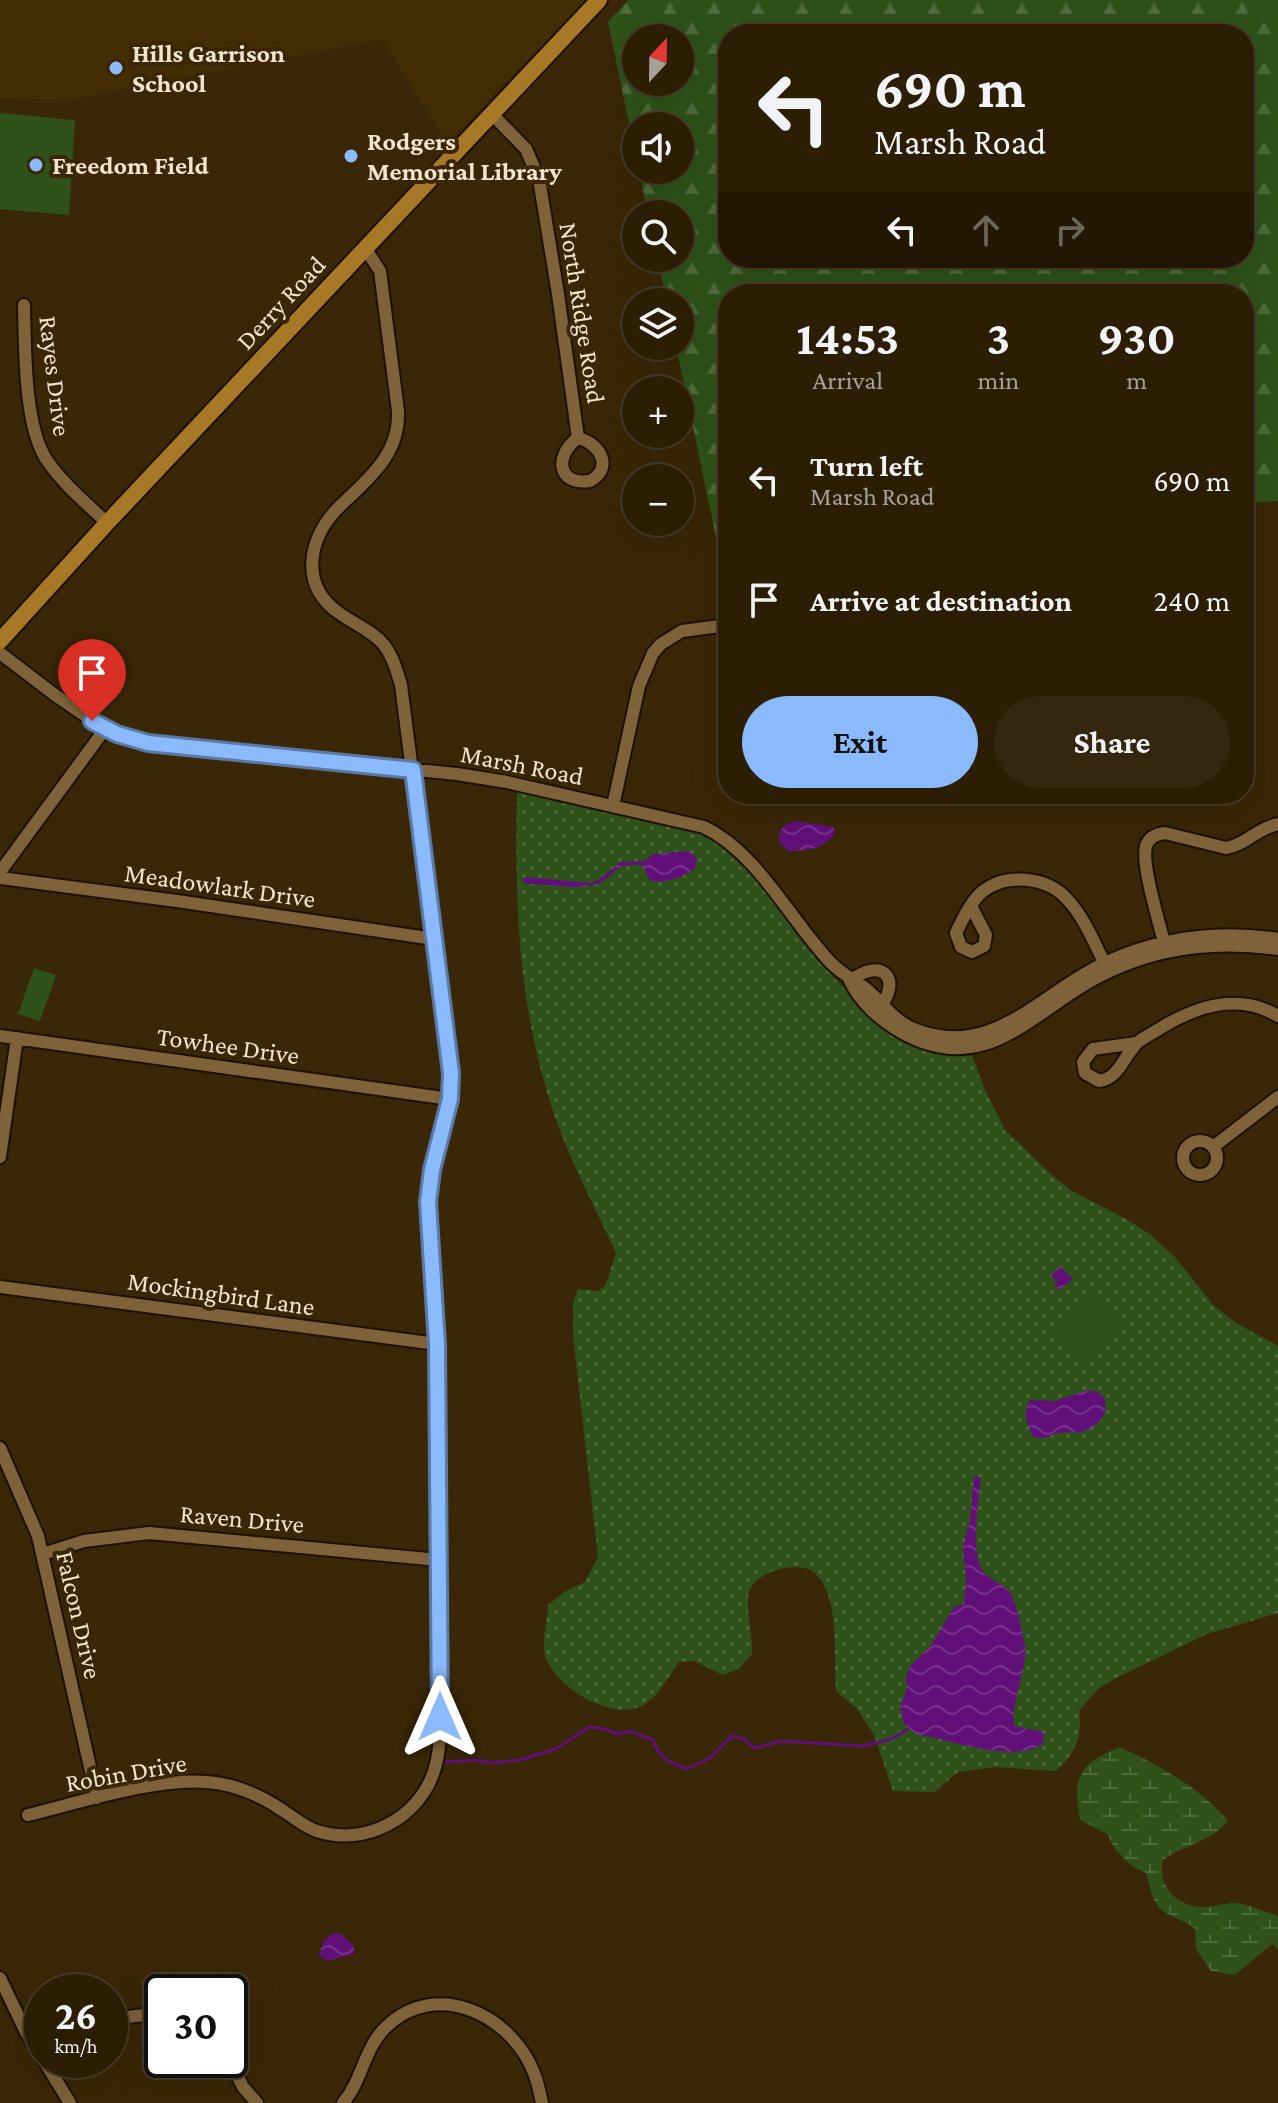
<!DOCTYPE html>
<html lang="en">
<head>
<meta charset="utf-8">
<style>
  body { margin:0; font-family:"Crimson Pro",serif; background:#34260f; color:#f1f3f6; height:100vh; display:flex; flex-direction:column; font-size:30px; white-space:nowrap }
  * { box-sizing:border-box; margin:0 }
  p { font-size:26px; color:#a6a29a }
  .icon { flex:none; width:44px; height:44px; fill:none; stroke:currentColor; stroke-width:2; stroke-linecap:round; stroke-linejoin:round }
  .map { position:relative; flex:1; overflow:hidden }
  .panel { position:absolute; left:718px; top:284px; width:536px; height:520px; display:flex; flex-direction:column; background:#2c1d05; border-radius:32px; box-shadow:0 8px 32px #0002,0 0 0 2px #483b27 }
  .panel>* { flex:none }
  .banner { position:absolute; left:718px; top:24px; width:536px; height:244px; border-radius:32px; box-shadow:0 8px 32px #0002,0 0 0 2px #483b27; background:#2c1d05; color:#f1f3f6; overflow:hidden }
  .needle { width:52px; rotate:22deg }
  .controls { position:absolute; left:622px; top:24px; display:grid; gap:16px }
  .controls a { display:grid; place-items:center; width:72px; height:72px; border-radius:50%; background:#2c1d05; box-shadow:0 8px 32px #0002,0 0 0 2px #483b27; font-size:40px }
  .speed { position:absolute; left:24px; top:1974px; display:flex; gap:16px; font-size:40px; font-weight:700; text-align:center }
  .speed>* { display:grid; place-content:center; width:104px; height:104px; border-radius:50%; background:#2c1d05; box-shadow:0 8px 32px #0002,0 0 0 2px #483b27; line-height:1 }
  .speed small { font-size:20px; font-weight:400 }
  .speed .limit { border:4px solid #111; border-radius:12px; background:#fff; color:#111 }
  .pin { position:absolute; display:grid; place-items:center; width:68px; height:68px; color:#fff; margin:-82px -34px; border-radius:50% 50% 50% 0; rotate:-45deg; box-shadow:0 0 8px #0007 }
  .pin .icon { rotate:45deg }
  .me { position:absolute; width:88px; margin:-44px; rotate:0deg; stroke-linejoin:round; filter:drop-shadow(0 0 6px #0008) }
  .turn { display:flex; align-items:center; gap:28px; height:168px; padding:0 24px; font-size:36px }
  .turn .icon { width:104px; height:104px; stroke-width:2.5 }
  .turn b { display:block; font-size:56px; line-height:68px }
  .lanes { display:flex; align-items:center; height:76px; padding:0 24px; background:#0003; justify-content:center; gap:40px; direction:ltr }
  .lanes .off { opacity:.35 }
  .eta { display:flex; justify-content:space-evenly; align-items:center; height:136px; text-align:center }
  .eta b { font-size:48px; font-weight:700; line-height:56px }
  .primary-button { display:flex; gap:16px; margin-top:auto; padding:16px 24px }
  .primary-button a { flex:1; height:92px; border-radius:48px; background:#8abafc; color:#111; font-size:32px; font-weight:700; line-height:92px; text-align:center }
  .primary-button a+a { background:#34260f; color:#f1f3f6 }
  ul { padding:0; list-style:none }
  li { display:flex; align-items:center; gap:24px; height:120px; padding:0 24px }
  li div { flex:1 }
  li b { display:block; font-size:30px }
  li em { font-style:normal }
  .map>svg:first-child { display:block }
</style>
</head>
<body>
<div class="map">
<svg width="1278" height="2103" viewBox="0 0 1278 2103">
  <defs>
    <pattern id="grass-dots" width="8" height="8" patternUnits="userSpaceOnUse" patternTransform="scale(2)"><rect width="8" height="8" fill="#2e521a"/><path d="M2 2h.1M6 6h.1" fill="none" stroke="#4d6b3a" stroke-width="1.8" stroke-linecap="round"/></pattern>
    <pattern id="forest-firs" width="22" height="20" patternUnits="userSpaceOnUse" patternTransform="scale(2)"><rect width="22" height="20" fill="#2e521a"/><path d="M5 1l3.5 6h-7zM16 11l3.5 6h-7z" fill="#4d6b3a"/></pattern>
    <pattern id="wetland-marsh" width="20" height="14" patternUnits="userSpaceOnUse" patternTransform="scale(2)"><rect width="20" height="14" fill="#2e521a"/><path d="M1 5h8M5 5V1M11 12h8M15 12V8" fill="none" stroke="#4d6b3a"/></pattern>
    <pattern id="water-waves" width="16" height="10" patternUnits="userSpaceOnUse" patternTransform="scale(2)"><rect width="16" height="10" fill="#610f79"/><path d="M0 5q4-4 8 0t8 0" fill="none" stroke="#78328b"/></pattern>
  </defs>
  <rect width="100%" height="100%" fill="#3a2707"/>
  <!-- built -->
  <path fill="#432d05" d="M0,0H586L447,143L382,39L69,100L0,98Z"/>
  <!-- grass -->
  <path fill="url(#grass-dots)" d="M517,789L708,833C764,867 802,949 851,995C866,1008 887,1018 903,1028C928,1044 941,1055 971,1053L984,1088L1005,1130L1052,1175L1070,1190L1126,1219L1151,1235L1175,1257L1214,1306L1236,1323L1278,1346V1613L1207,1634L1116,1678L1098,1689L1079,1711C1083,1739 1075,1753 1056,1771L995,1767L958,1772L934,1792L893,1791L874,1735L857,1709L836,1691C834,1660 838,1621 827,1592C824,1583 817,1572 808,1569C791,1562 754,1573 749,1592C745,1611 753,1635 752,1654L738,1669L723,1675L694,1661L679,1662C668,1677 655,1703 636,1708C605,1718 547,1682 544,1649C543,1635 548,1619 548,1605L564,1592L585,1582L598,1557L573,1335V1303L578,1289L599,1291L606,1284L616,1253C596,1209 572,1165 556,1120C517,1006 515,907 517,789Z"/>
  <!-- forest -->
  <path fill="url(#forest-firs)" fill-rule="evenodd" d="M629,0H1278V501L1244,503V294H728V536L716,537L676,346H680V302H667L657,258H680V214H648L639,170H680V126H636V157L608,22ZM1244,34V258H728V34ZM636,38H680V82H636Z"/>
  <!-- wetland -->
  <path fill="url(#wetland-marsh)" d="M1120,1747C1158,1765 1201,1788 1228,1821C1212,1841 1184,1845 1163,1860C1157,1884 1174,1905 1200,1907C1211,1908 1220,1904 1231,1903C1244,1902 1261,1911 1274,1914L1278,1917V1950L1272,1944L1235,1975L1211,1971L1196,1949L1195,1929C1185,1921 1177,1919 1166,1913C1153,1907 1150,1886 1146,1873L1132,1866L1115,1849L1107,1834L1080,1820C1072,1776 1079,1764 1120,1747Z"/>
  <!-- green -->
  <path fill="#2e521a" d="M0,113L75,120L69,215L0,209Z
    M34,968L56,975L40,1021L18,1014Z
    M1087,1293L1120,1324L1086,1360L1053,1329Z"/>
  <!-- water -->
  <path fill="url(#water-waves)" d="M796,821L834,827V835C822,850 806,851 788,851L779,842V832L785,825Z
    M689,851L696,857V867C686,877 663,885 650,880L642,865C607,862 618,879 593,885C574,890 544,883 524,884V877L591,883L601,878L620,862L644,861L654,854Z
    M1060,1266L1073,1279L1060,1290L1054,1285L1057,1282L1051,1276Z
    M1085,1391H1095L1103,1396C1110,1411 1101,1426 1084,1431C1076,1434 1066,1431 1058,1433C1048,1436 1044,1440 1033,1437C1027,1424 1022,1412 1030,1400L1055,1401Z
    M974,1477H981C979,1500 970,1549 982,1570C987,1579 1004,1583 1010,1593C1016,1602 1022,1630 1024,1641C1030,1669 1010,1698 1014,1726L1044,1732L1043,1744C1013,1764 951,1740 916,1734L904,1724L900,1707L907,1689L906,1677L910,1666L930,1647L954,1607L964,1604L966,1579L963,1547L970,1520Z
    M334,1933L341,1934L354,1946V1954L327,1961L319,1955C322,1944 324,1938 334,1933Z"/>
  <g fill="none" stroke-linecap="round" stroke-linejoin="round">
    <!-- stream -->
    <path stroke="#610f79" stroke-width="3" d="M442,1762L476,1760L491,1763L520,1760L556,1749L589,1727L605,1729L618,1734L630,1731L653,1740C659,1758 669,1762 686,1769L710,1758L732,1736L744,1739L755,1748L781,1741L863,1746L892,1739L908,1729"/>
    <defs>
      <path id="minor" d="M492,114L526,149L539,179L558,294L578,438C554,455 557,486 590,481C614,468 600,443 578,438
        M24,305C25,347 24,424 46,459C62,483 86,503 107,523
        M0,653L55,695L105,729L132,739L164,745L457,774L507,782L704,827C758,853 790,920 831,963C843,975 853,979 865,988C882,1002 894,1022 916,1030C994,1060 1042,991 1107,962C1162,937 1218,930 1278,939
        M613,806L639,686L653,653L661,644L682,631L728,625
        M0,872L105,729
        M0,878L177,901L434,939
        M971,906L986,935L984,946L972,952L961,947L956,933C962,920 971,901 982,892C1006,872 1047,877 1067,899C1085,918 1095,945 1107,968
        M1165,946C1160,925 1141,865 1146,846C1149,837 1156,834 1165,833L1226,848C1246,845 1255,829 1278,824
        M850,981C860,1002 880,1020 901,1032C990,1082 1036,1004 1110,971C1163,946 1221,941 1278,949
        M850,981C885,954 903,983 877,1010
        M0,1036L450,1099
        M1137,1043L1093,1049L1083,1062L1085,1073L1099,1081C1119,1079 1124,1055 1138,1042C1144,1037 1153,1033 1159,1029C1196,1006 1238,992 1278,1016
        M1183 1158a17 17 0 1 1 34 0a17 17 0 1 1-34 0Z
        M1213,1147L1278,1097
        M0,1157L17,1038
        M0,1287L437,1344
        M0,1448L38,1536L97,1798
        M43,1554L84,1541L149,1533L439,1560
        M28,1815C77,1803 158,1777 207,1782C235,1784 262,1796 285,1812C296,1819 305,1827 317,1831C365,1847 419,1818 434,1771C440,1753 440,1735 440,1717L437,1344L428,1202L432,1170L450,1099L451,1073L401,685C397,672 393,656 384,645C373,631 354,624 339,613C299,585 308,538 339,507C368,479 400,455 398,411L380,271L365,248
        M0,1978L25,2030L70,2103
        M110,2019L162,2013
        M230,2060L243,2087L257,2103
        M343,2103C362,2081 364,2049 385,2028C435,1978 511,2014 534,2073C538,2083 540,2093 542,2103"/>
      <path id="major" d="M0,641L107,523L599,0"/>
    </defs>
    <!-- minor casing -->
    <use href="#minor" stroke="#1e1100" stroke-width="16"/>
    <!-- major casing -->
    <use href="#major" stroke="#1e1100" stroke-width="20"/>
    <!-- minor -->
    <use href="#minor" stroke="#7e633a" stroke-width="12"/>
    <!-- major -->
    <use href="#major" stroke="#a77926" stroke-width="16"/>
  </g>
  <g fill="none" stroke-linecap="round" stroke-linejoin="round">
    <defs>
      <path id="route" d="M92,721L117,734L148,743L413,770L451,1073L450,1099L432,1170L428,1202L437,1344L440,1717"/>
    </defs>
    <!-- route casing -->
    <use href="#route" stroke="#5a79a4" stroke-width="20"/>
    <!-- route -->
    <use href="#route" stroke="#8abafc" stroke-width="14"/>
  </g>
  <!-- markers -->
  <g fill="#8abafc" stroke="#3a2707" stroke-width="3">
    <circle cx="116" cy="68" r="8"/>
    <circle cx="351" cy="156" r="8"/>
    <circle cx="36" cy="165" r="8"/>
  </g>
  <g text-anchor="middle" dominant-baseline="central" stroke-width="8" stroke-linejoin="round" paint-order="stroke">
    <!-- poi labels -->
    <g font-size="26" font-weight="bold" fill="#f3e4ce" stroke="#3a2707" text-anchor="start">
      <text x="132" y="53">Hills Garrison<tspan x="132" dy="30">School</tspan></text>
      <text x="367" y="141">Rodgers<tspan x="367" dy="30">Memorial Library</tspan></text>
      <text x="52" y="165">Freedom Field</text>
    </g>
    <!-- street labels -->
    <g font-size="26" fill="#f3e4ce" stroke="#3a2707">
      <text transform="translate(281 303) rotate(-47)">Derry Road</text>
      <text transform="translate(582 313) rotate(81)">North Ridge Road</text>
      <text transform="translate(55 376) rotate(83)">Rayes Drive</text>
      <text transform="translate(522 765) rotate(11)">Marsh Road</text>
      <text transform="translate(220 886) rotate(8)">Meadowlark Drive</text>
      <text transform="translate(228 1046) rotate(8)">Towhee Drive</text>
      <text transform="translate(221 1294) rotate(8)">Mockingbird Lane</text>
      <text transform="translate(242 1519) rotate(5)">Raven Drive</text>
      <text transform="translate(79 1615) rotate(77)">Falcon Drive</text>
      <text transform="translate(126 1773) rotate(-10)">Robin Drive</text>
    </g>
  </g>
</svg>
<div class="controls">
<a><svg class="needle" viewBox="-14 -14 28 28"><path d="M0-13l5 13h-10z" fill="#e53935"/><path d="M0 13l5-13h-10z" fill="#a6a29a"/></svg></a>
<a><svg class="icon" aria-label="sound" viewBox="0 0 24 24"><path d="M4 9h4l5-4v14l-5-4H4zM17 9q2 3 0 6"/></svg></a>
<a><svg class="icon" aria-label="search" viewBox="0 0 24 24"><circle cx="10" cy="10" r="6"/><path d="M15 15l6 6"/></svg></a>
<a><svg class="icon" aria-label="layers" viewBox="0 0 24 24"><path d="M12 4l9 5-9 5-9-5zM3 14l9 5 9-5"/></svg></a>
<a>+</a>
<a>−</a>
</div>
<div class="speed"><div>26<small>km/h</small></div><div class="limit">30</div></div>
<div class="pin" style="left:92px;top:721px;background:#d93025"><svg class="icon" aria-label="arrive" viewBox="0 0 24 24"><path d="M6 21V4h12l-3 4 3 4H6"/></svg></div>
<svg class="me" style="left:440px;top:1717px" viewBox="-20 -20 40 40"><path d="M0-17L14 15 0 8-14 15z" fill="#8abafc" stroke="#fff" stroke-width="4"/></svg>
<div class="banner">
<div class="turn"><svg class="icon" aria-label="left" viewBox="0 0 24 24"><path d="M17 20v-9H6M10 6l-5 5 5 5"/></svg><div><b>690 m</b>Marsh Road</div></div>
<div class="lanes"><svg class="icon" aria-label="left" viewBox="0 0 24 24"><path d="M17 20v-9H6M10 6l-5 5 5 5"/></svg><svg class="icon off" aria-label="ahead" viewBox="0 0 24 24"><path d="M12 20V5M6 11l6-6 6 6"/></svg><svg class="icon off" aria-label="right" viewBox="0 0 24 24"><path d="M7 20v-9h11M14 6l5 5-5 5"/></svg></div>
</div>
<section class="panel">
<div class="eta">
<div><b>14:53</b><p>Arrival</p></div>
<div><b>3</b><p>min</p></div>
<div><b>930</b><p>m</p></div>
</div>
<ul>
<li><svg class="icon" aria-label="left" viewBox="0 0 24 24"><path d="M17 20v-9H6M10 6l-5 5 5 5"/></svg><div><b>Turn left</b><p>Marsh Road</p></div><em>690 m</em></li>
<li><svg class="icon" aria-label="arrive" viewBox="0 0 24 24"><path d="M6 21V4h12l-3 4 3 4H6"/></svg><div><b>Arrive at destination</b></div><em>240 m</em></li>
</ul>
<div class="primary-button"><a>Exit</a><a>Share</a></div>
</section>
</div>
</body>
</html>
